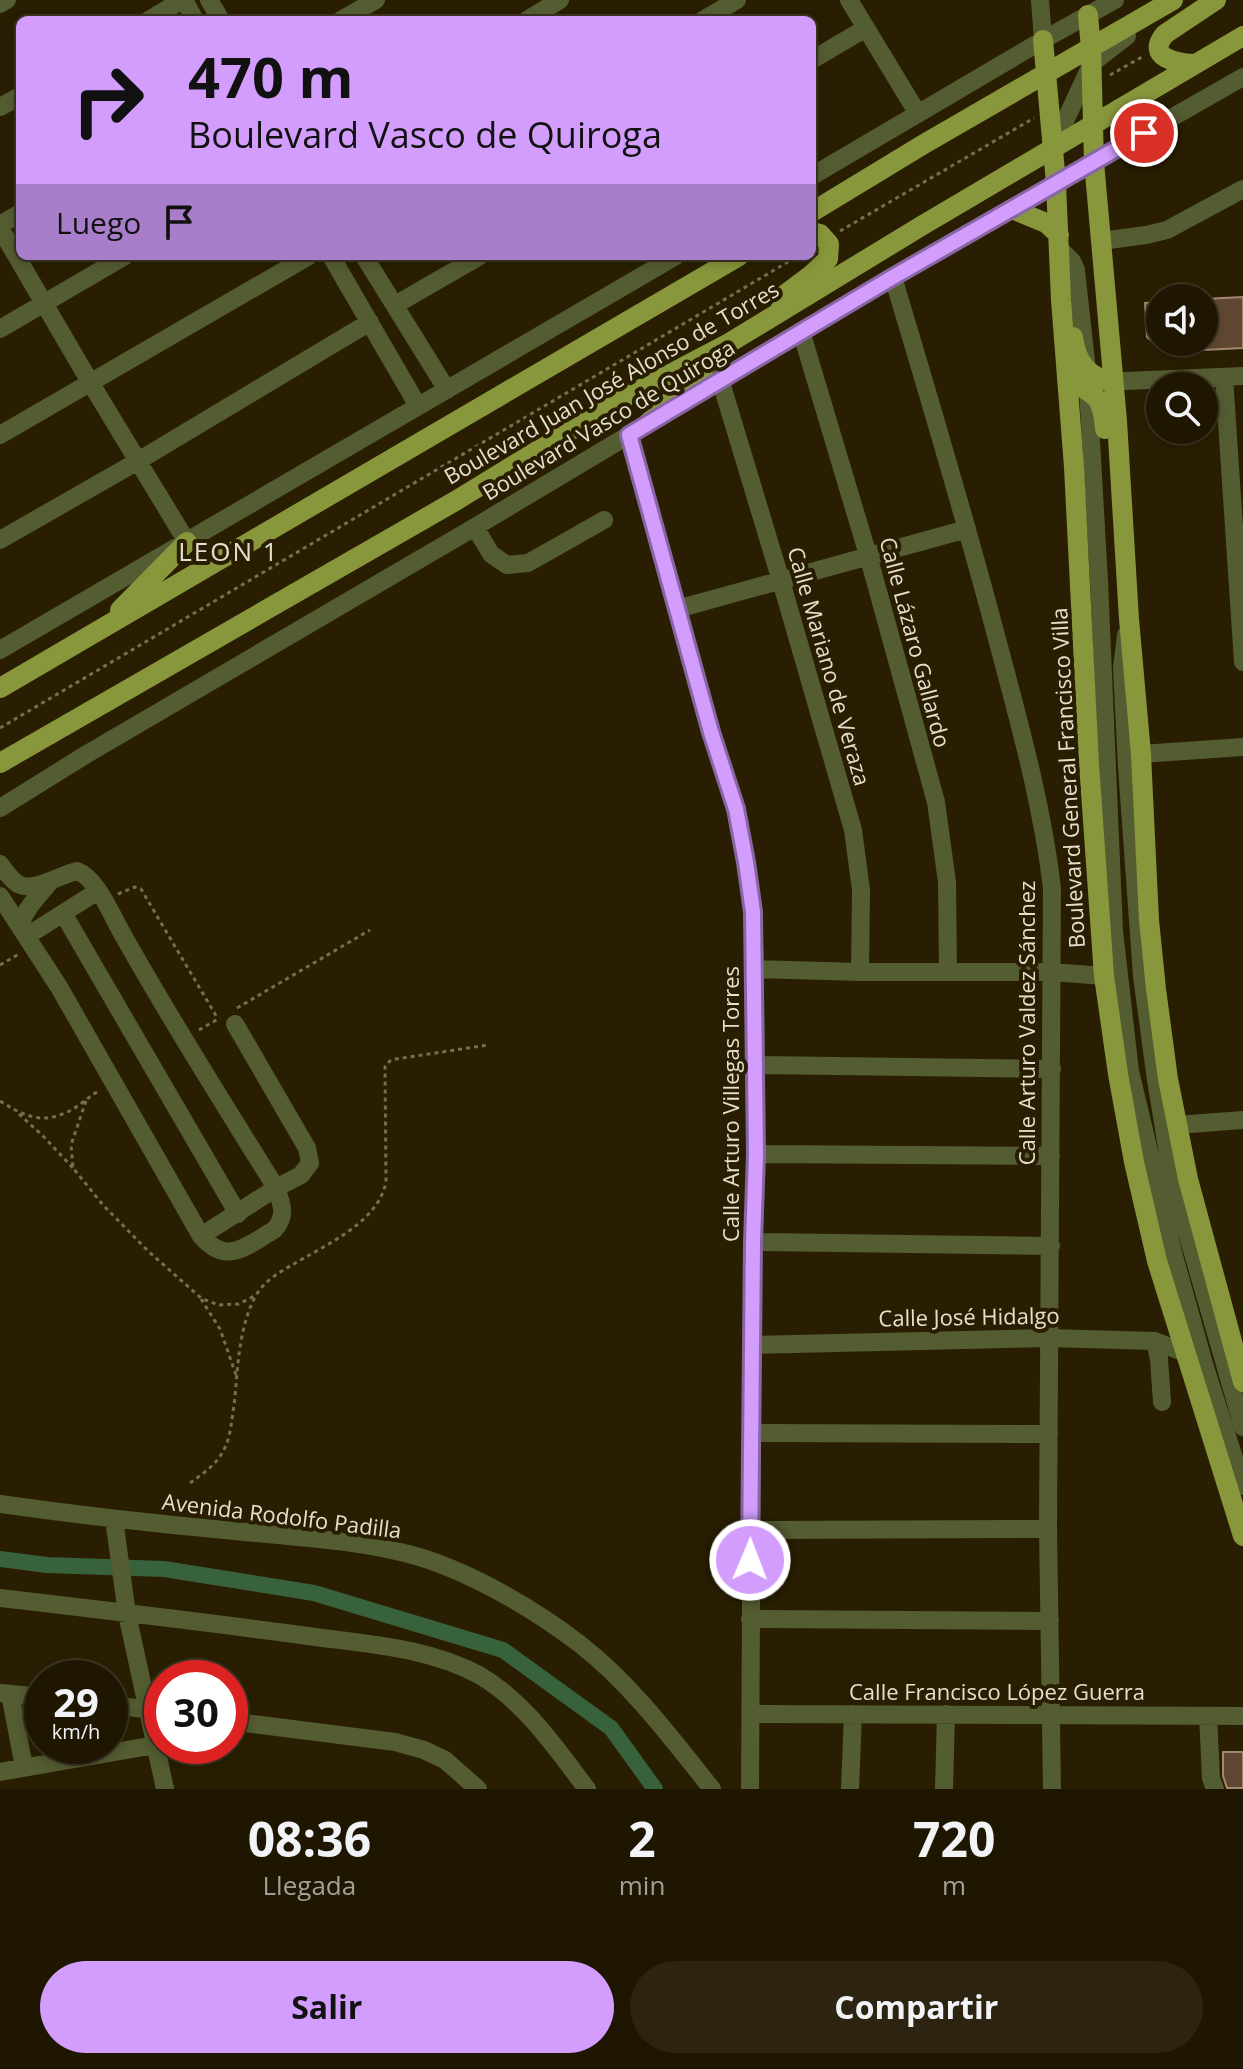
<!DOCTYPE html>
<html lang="es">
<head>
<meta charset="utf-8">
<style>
  body { margin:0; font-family:"Open Sans",sans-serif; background:#2c2310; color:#f1f3f6; height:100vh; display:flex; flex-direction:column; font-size:30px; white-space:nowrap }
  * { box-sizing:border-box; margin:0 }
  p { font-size:26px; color:#a19f99 }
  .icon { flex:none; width:44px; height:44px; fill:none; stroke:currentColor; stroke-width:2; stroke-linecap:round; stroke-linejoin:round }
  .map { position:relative; height:1789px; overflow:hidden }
  .details { display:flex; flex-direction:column; background:#1f1601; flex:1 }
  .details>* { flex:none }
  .hud { position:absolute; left:16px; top:16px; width:800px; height:244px; border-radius:12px; box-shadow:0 4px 12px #0003,0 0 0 2px #3c3523; background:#d29dfd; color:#111; overflow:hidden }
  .buttons { position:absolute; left:1146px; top:284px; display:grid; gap:16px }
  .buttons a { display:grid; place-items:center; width:72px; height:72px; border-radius:50%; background:#1f1601; box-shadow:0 4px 12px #0003,0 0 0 2px #3c3523; font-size:40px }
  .speed { position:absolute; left:24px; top:1660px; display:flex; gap:16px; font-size:40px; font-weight:700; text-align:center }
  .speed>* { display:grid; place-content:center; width:104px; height:104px; border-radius:50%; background:#1f1601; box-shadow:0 4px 12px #0003,0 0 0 2px #3c3523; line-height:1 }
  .speed small { font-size:20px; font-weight:400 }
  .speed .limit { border:12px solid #d22; background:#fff; color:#111 }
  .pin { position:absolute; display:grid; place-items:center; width:68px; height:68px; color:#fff; margin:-34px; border:4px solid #fff; border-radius:50%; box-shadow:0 2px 8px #0007 }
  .me { position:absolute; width:88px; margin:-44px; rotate:1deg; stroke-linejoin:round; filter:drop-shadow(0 0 6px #0008) }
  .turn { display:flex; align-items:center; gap:28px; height:168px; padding:0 40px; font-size:36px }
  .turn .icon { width:104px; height:104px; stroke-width:2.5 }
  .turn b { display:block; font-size:56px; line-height:68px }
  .then { display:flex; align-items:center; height:76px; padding:0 40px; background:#0003; gap:16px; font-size:30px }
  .eta { display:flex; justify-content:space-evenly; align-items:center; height:136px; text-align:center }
  .eta b { font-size:48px; font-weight:700; line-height:56px }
  .primary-button { display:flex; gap:16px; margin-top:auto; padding:16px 40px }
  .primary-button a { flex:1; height:92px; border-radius:48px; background:#d29dfd; color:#111; font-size:32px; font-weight:700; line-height:92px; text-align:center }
  .primary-button a+a { background:#2c2310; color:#f1f3f6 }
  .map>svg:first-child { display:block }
</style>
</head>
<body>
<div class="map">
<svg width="1243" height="1789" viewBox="0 0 1243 1789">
  <rect width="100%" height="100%" fill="#291e01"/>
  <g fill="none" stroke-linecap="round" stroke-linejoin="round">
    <!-- canal -->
    <path stroke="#38623b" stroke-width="16" d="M0,1559L47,1565L164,1569L314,1593L503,1650L611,1728L655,1789"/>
  </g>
  <!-- building -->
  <path fill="#604731" stroke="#a38770" stroke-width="2" d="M1243,297V348L1204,350V299Z
    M1160,302V348L1147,337L1145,303Z
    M1223,1752H1243V1788H1227L1223,1776Z"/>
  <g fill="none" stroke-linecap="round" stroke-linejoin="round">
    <!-- path -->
    <path stroke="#766d55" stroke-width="3" stroke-dasharray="4 4" stroke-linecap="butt" d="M1110,75L1142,57
      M840,231L1034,118
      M0,728L798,256
      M118,894L135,887L141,889L218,1019
      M0,965L19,954
      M237,1008L370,930
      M199,1030L220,1018
      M0,1101C22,1115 42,1125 67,1112C79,1107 88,1097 100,1090
      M86,1101L71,1145L73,1168L103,1205L148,1251L201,1298L218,1305L239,1304L256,1295
      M19,1114L43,1136L73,1168
      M201,1299L220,1329L236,1375
      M190,1483C202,1474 215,1466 222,1453C231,1439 231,1422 234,1406C238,1369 238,1330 255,1297C263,1282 278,1273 292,1265C325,1245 378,1223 386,1182L385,1066L391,1060L396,1059L488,1045"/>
    <!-- minor -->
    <path stroke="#545c32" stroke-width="18" d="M184,0L195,20
      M209,0L221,20
      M849,0L918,114
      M1040,0L1043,40
      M0,4L7,0
      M149,20L182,0
      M341,20L376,0
      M527,20L560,0
      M703,20L737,0
      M812,60L866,28
      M0,107L20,96
      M1052,149L1092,63L1127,36
      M812,176L1043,40L1115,0
      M0,225L20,213
      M0,228L90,382L187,542
      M1101,241L1146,235L1167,230L1243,189
      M1059,248L1072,261L1076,270L1087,371L1099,581L1114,931L1130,1071L1174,1256L1204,1364L1243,1486
      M331,256L418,406
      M364,256L447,390
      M893,277C929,397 965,518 997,639C1019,722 1042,803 1052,888L1048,1529L1052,1789
      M395,305L480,256
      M0,329L125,256
      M801,331L868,555L936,802L947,882L948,971
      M1224,377L1243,662
      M720,379L781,581L853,830L861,890L860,972
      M1102,382L1243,376
      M0,435L309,256
      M629,435L711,732L736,809L746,862L753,912L755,969L756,1154L753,1242L750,1789
      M475,527L491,554L507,565L528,563L604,520
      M0,540L138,461L370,322
      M677,609L967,529
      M1126,635L1122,668L1127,767L1142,976L1156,1080L1173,1184L1243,1427
      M0,650L676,256
      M1141,754L1243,747
      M0,808L87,754L475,527L893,277L1243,77
      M0,864C5,871 11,880 18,884C34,893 61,874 77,871C97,878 112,916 123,935C171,1021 224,1104 276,1188C282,1204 287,1216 274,1230C246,1246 227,1266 201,1236L59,987L0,896
      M63,913L238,1214
      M20,925C26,908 38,896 50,882
      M27,936L98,891
      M755,969L860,972H1052L1104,976
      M756,1065L1052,1069
      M1177,1125L1243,1120
      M756,1154L1051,1156
      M201,1236L276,1188L301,1175L310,1163L307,1148L235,1024
      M753,1242L1051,1246
      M1155,1341L1159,1359L1162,1402
      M752,1345L1050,1338L1155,1341L1185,1353
      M752,1433L1049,1434
      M0,1504C78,1515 157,1524 235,1531C296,1537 358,1540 416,1556C471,1572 536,1610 581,1645C632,1685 672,1739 712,1789
      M114,1519L127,1614L165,1789
      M750,1530L1048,1529
      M0,1598C103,1610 205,1622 308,1636C365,1644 427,1647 479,1675C524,1701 556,1748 587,1789
      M750,1619L1050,1621
      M1,1693L42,1697
      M10,1694L24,1767
      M110,1705L162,1711
      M751,1714L1243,1716
      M1208,1716L1211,1778L1215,1789
      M230,1721L395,1742L424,1750L445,1760L478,1789
      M0,1772L155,1745
      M850,1789L853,1714
      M944,1789L946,1714"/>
    <!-- major -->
    <path stroke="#88973c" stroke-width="20" d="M1088,15L1091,48L1094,162L1117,421L1129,619L1141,754L1149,920L1156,989L1168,1079L1188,1179L1243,1382
      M1043,40L1056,183L1061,300L1074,467L1089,764L1104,976L1118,1074L1134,1162L1157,1261L1243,1536
      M1194,64C1177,63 1145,58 1165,34L1216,0
      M1012,209L1046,223L1059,235
      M812,212L924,144L1173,0
      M779,299L811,275L828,259L829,244L820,234L812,232
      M1073,337C1076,363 1088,377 1113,382
      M1067,379C1096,396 1102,394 1105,429
      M648,423L714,358
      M120,610L187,542
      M0,688L739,256
      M0,763L457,500L622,399L729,343L923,225L1243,36"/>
  </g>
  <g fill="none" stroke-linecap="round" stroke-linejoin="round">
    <defs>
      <path id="route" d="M750,1560L753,1242L756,1154L753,912L746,862L736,809L711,732L629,435L893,277L1144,133"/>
    </defs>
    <!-- route casing -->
    <use href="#route" stroke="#8866a4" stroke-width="20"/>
    <!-- route -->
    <use href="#route" stroke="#d29dfd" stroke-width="14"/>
  </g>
  <g text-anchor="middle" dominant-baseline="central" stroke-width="8" stroke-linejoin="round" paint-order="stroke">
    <!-- street labels -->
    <g font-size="22" fill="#e5dfce" stroke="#291e01">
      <text transform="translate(611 382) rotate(-30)">Boulevard Juan José Alonso de Torres</text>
      <text transform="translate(608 419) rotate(-31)">Boulevard Vasco de Quiroga</text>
      <text transform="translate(916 642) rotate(75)">Calle Lázaro Gallardo</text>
      <text transform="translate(830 666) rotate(74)">Calle Mariano de Veraza</text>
      <text transform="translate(1067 778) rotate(-93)">Boulevard General Francisco Villa</text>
      <text transform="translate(1026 1023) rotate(-90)">Calle Arturo Valdez Sánchez</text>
      <text transform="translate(730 1104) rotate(-90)">Calle Arturo Villegas Torres</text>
      <text transform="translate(969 1316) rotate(-1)">Calle José Hidalgo</text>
      <text transform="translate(282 1515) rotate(7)">Avenida Rodolfo Padilla</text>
      <text x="997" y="1691">Calle Francisco López Guerra</text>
    </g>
    <!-- quarter labels -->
    <g font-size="26" letter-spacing="2" fill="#e5dfce" stroke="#291e01">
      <text x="229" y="551">LEON 1</text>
    </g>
  </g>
</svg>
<div class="buttons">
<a><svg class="icon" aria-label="sound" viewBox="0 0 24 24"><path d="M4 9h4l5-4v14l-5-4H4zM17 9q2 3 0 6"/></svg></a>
<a><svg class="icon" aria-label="search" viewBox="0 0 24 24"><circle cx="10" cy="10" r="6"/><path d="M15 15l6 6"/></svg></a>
</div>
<div class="speed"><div>29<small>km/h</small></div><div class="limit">30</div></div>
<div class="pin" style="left:1144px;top:133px;background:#d93025"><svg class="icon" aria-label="arrive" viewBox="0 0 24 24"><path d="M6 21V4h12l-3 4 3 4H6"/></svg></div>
<svg class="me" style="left:750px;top:1560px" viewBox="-20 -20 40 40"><circle r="17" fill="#d29dfd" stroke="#fff" stroke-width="3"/><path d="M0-11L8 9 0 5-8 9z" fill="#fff"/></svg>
<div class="hud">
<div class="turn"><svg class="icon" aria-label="right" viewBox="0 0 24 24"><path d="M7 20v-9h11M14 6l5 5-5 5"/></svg><div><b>470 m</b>Boulevard Vasco de Quiroga</div></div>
<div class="then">Luego<svg class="icon" aria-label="arrive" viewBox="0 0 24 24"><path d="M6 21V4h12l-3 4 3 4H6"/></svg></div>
</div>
</div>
<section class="details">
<div class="eta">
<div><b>08:36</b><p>Llegada</p></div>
<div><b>2</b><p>min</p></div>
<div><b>720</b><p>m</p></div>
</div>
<div class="primary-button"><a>Salir</a><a>Compartir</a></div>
</section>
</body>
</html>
